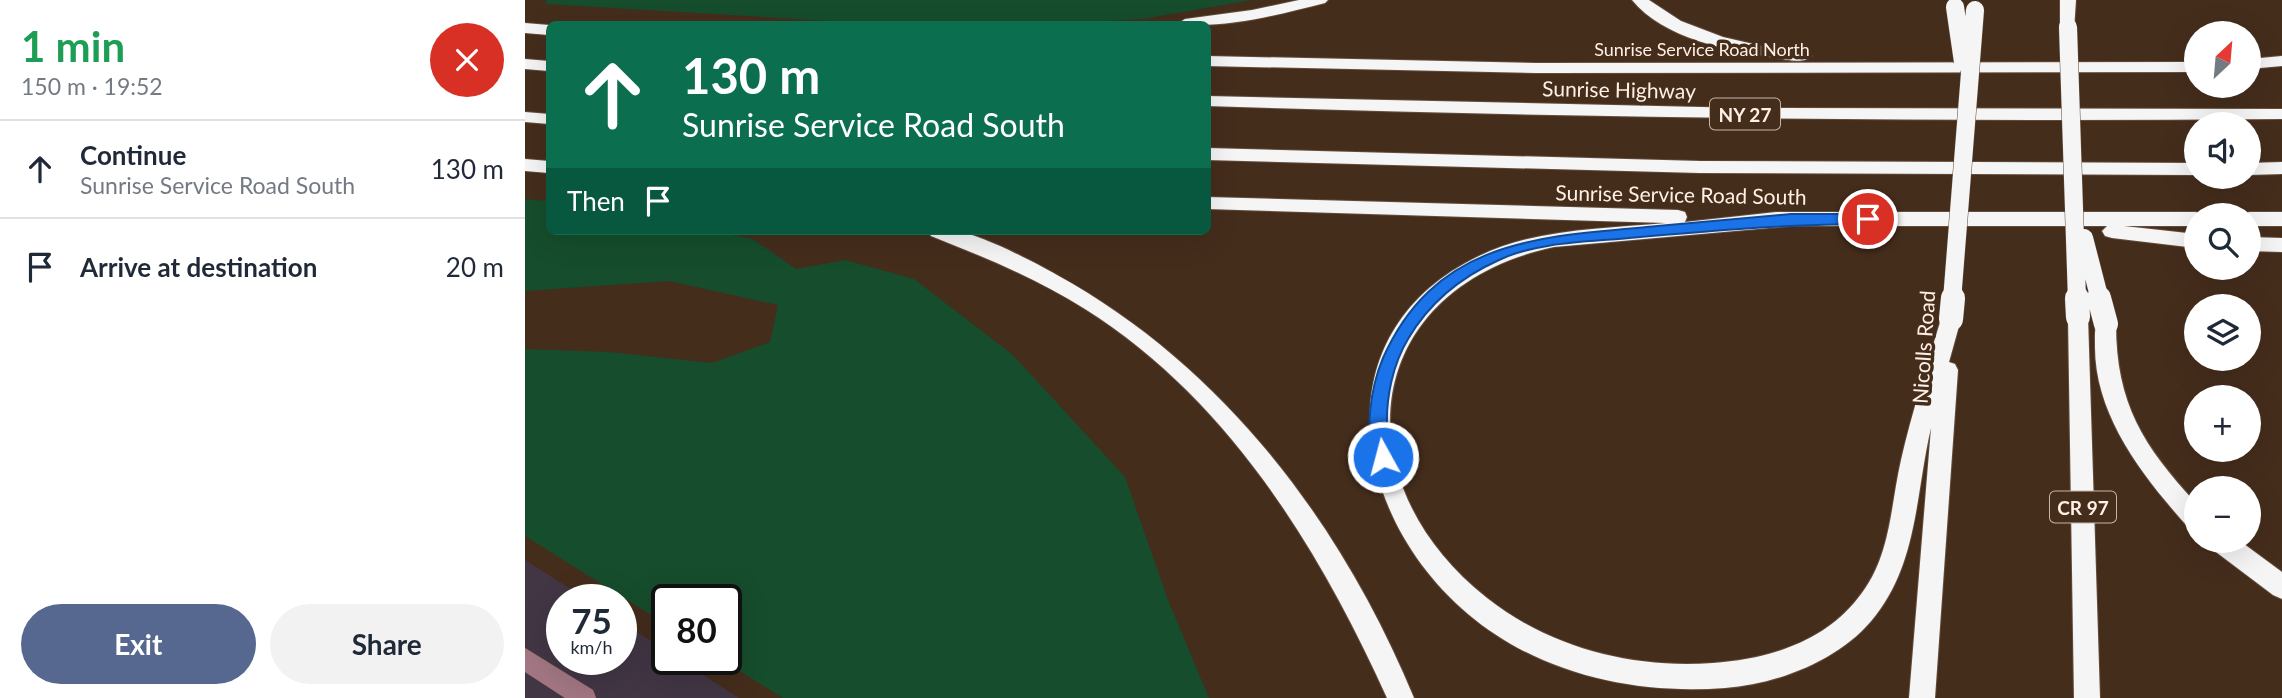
<!DOCTYPE html>
<html lang="en">
<head>
<meta charset="utf-8">
<style>
  body { margin:0; font-family:Lato,sans-serif; background:#f2f2f3; color:#1f2937; height:100vh; display:flex; flex-direction:column; font-size:26px; white-space:nowrap }
  * { box-sizing:border-box; margin:0 }
  p { font-size:23px; color:#747a83 }
  .icon { flex:none; width:38px; height:38px; fill:none; stroke:currentColor; stroke-width:2; stroke-linecap:round; stroke-linejoin:round }
  .map { position:relative; flex:1; overflow:hidden }
  .panel { display:flex; flex-direction:column; background:#fff; width:525px }
  .panel>* { flex:none }
  .banner { position:absolute; left:21px; top:21px; width:665px; height:214px; border-radius:10px; box-shadow:0 7px 28px #0002; background:#0b6e4f; color:#fff; overflow:hidden }
  .needle { width:46px; rotate:26deg }
  .buttons { position:absolute; left:1659px; top:21px; display:grid; gap:14px }
  .buttons a { display:grid; place-items:center; width:77px; height:77px; border-radius:50%; background:#fff; box-shadow:0 7px 28px #0002; font-size:35px }
  .speed { position:absolute; left:21px; top:584px; display:flex; gap:14px; font-size:35px; font-weight:700; text-align:center }
  .speed>* { display:grid; place-content:center; width:91px; height:91px; border-radius:50%; background:#fff; box-shadow:0 7px 28px #0002; line-height:1 }
  .speed small { font-size:18px; font-weight:400 }
  .speed .limit { border:4px solid #111; border-radius:10px; background:#fff; color:#111 }
  .pin { position:absolute; display:grid; place-items:center; width:60px; height:60px; color:#fff; margin:-30px; border:4px solid #fff; border-radius:50%; box-shadow:0 2px 7px #0007 }
  .me { position:absolute; width:77px; margin:-38px; rotate:353deg; stroke-linejoin:round; filter:drop-shadow(0 0 5px #0008) }
  .turn { display:flex; align-items:center; gap:24px; height:147px; padding:0 21px; font-size:32px }
  .turn .icon { width:91px; height:91px; stroke-width:2.5 }
  .turn b { display:block; font-size:49px; line-height:60px }
  .then { display:flex; align-items:center; height:66px; padding:0 21px; background:#0003; gap:14px; font-size:26px }
  .round { display:grid; place-items:center; flex:none; width:74px; height:74px; border-radius:37px; background:#f2f2f3 }
  .overview { display:flex; align-items:center; justify-content:space-between; height:119px; padding:0 21px }
  h1 { font-size:42px; font-weight:700; line-height:52px; color:#1e9e55 }
  .button { display:flex; gap:14px; margin-top:auto; padding:14px 21px }
  .button a { flex:1; height:80px; border-radius:42px; background:#576890; color:#fff; font-size:28px; font-weight:700; line-height:80px; text-align:center }
  .button a+a { background:#f2f2f3; color:#1f2937 }
  ul { padding:0; list-style:none }
  li { display:flex; align-items:center; gap:21px; height:98px; padding:0 21px; border-top:2px solid #e0e1e3 }
  li div { flex:1 }
  li b { display:block; font-size:26px }
  li em { font-style:normal }
  main { display:flex; flex:1; min-height:0 }
  .map>svg:first-child { display:block }
</style>
</head>
<body>
<main>
<section class="panel">
<div class="overview"><div><h1>1 min</h1><p>150 m · 19:52</p></div><a class="round" style="background:#d93025;color:#fff"><svg class="icon" aria-label="close" viewBox="0 0 24 24"><path d="M6 6l12 12M18 6L6 18"/></svg></a></div>
<ul>
<li><svg class="icon" aria-label="ahead" viewBox="0 0 24 24"><path d="M12 20V5M6 11l6-6 6 6"/></svg><div><b>Continue</b><p>Sunrise Service Road South</p></div><em>130 m</em></li>
<li><svg class="icon" aria-label="arrive" viewBox="0 0 24 24"><path d="M6 21V4h12l-3 4 3 4H6"/></svg><div><b>Arrive at destination</b></div><em>20 m</em></li>
</ul>
<div class="button"><a>Exit</a><a>Share</a></div>
</section>
<div class="map">
<svg width="1757" height="698" viewBox="0 0 1757 698">
  <rect width="100%" height="100%" fill="#452d1c"/>
  <!-- industrial -->
  <path fill="#423644" d="M0,560L63,600H37V660H96V622L142,651V660H155L214,698H0Z"/>
  <!-- green -->
  <path fill="#164d2c" d="M21,0H727L617,19L531,24H355L21,4Z
    M0,199L24,201V231H185L228,239L271,269L320,260L389,279L488,355L600,477L643,600L684,698H258L197,660H201V600H142V625L0,536V349L84,352L187,363L245,342L253,305L144,281L0,291Z"/>
  <g fill="none" stroke-linecap="round" stroke-linejoin="round">
    <defs>
      <path id="minor" d="M0,648L68,690L71,698H40L0,672Z"/>
      <path id="highway" d="M774,0H803L800,3C752,15 701,29 652,24L660,19L727,10Z
        M1107,0H1124L1156,21L1198,37L1237,46L1279,51L1287,56C1279,64 1262,60 1251,58C1204,51 1139,39 1107,0Z
        M1535,0H1551L1549,30H1537L1535,27Z
        M0,23L24,25V35L0,33Z
        M682,56L1011,63L1671,62V72L1011,73L682,66Z
        M1757,56V66L1724,69V59Z
        M0,59L24,61V71L0,69Z
        M682,96L1220,108L1757,109V119C1399,122 1041,118 682,106Z
        M0,112L24,114V124L0,122Z
        M682,148L1175,161L1671,163V175L1175,173L682,160Z
        M0,159L24,161V173L0,171Z
        M1757,162V174L1724,175V163Z
        M682,197L1153,210L1160,212L1162,217L1160,222L1251,212H1671L1678,215H1671V226H1599L1671,234V248L1587,238L1580,236L1577,231L1582,226H1266L1029,247C834,289 815,482 962,598C1025,648 1108,669 1188,663C1242,659 1298,643 1333,598C1366,558 1365,508 1376,460C1387,412 1402,366 1416,319L1419,313L1426,311L1433,313L1436,319L1424,362L1430,364L1433,370L1410,698H1384L1406,428C1391,491 1393,561 1351,615C1318,659 1254,684 1200,688C1110,695 1014,674 943,614C826,515 795,332 954,256C1012,228 1079,229 1141,223L682,209Z
        M1724,212H1757V226H1724V215H1717Z
        M403,231C412,231 422,230 430,231C456,234 509,262 532,275C699,367 817,524 889,698H862C794,548 703,399 560,309C511,278 459,257 406,236Z
        M1724,237L1757,238V252L1724,251Z
        M1553,309L1560,311L1563,317L1575,698H1549L1543,317L1546,311Z
        M1581,316L1588,318L1591,324C1591,403 1618,446 1671,503V530L1663,527C1618,477 1569,415 1570,345C1570,336 1569,327 1574,318Z
        M1684,541H1715L1757,572V599L1748,595L1687,549Z"/>
    </defs>
    <!-- minor casing -->
    <use href="#minor" stroke="#634c3c" stroke-width="1"/>
    <!-- highway casing -->
    <use href="#highway" stroke="#634c3c" stroke-width="2"/>
    <!-- minor -->
    <use href="#minor" fill="#a27683" fill-rule="evenodd"/>
    <!-- highway -->
    <use href="#highway" fill="#f5f5f5" fill-rule="evenodd"/>
    <defs>
      <path id="highway-bridge-far1" d="M1430,7L1438,62
        M1543,27L1552,300
        M1559,238L1575,300
        M1427,300L1450,10"/>
      <path id="highway-bridge" d="M1552,298L1553,317
        M1574,298L1581,324
        M1426,319L1428,298"/>
    </defs>
    <!-- highway-bridge-far1 casing -->
    <use href="#highway-bridge-far1" stroke="#634c3c" stroke-width="19" stroke-linecap="butt"/>
    <!-- highway-bridge casing -->
    <use href="#highway-bridge" stroke="#634c3c" stroke-width="25" stroke-linecap="butt"/>
    <!-- highway-bridge-far1 -->
    <use href="#highway-bridge-far1" stroke="#f5f5f5" stroke-width="18"/>
    <!-- highway-bridge -->
    <use href="#highway-bridge" stroke="#f5f5f5" stroke-width="24"/>
  </g>
  <!-- route -->
  <path fill="#1a73e8" stroke="#114b97" stroke-width="2" d="M1266,214H1343L1350,219L1343,224C1263,224 1184,231 1104,238C1063,242 1011,242 974,260C936,277 904,303 883,339C868,364 861,397 862,426C863,438 869,451 864,462L858,464L852,462C838,433 846,387 858,358C908,246 1003,237 1112,228C1163,223 1214,219 1266,214Z"/>
  <g text-anchor="middle" dominant-baseline="central" stroke-width="7" stroke-linejoin="round" paint-order="stroke">
    <!-- far-street labels -->
    <g font-size="18" fill="#ffefe4" stroke="#452d1c">
      <text x="1177" y="49">Sunrise Service Road North</text>
    </g>
    <!-- shield labels -->
    <g fill="#452d1c" stroke="#c7b5a8" stroke-width="2">
      <rect x="1185" y="98.5" width="70" height="31" rx="5"/>
      <rect x="1525" y="491.5" width="66" height="31" rx="5"/>
    </g>
    <g font-size="19" font-weight="bold" fill="#ffefe4">
      <text x="1220" y="114">NY 27</text>
      <text x="1558" y="507">CR 97</text>
    </g>
    <!-- street labels -->
    <g font-size="21" fill="#ffefe4" stroke="#452d1c">
      <text transform="translate(1094 89) rotate(1)">Sunrise Highway</text>
      <text transform="translate(1156 194) rotate(1)">Sunrise Service Road South</text>
      <text transform="translate(1398 347) rotate(-86)">Nicolls Road</text>
    </g>
  </g>
</svg>
<div class="buttons">
<a><svg class="needle" viewBox="-14 -14 28 28"><path d="M0-13l5 13h-10z" fill="#e53935"/><path d="M0 13l5-13h-10z" fill="#747a83"/></svg></a>
<a><svg class="icon" aria-label="sound" viewBox="0 0 24 24"><path d="M4 9h4l5-4v14l-5-4H4zM17 9q2 3 0 6"/></svg></a>
<a><svg class="icon" aria-label="search" viewBox="0 0 24 24"><circle cx="10" cy="10" r="6"/><path d="M15 15l6 6"/></svg></a>
<a><svg class="icon" aria-label="layers" viewBox="0 0 24 24"><path d="M12 4l9 5-9 5-9-5zM3 14l9 5 9-5"/></svg></a>
<a>+</a>
<a>−</a>
</div>
<div class="speed"><div>75<small>km/h</small></div><div class="limit">80</div></div>
<div class="pin" style="left:1343px;top:219px;background:#d93025"><svg class="icon" aria-label="arrive" viewBox="0 0 24 24"><path d="M6 21V4h12l-3 4 3 4H6"/></svg></div>
<svg class="me" style="left:858px;top:457px" viewBox="-20 -20 40 40"><circle r="17" fill="#1a73e8" stroke="#fff" stroke-width="3"/><path d="M0-11L8 9 0 5-8 9z" fill="#fff"/></svg>
<div class="banner">
<div class="turn"><svg class="icon" aria-label="ahead" viewBox="0 0 24 24"><path d="M12 20V5M6 11l6-6 6 6"/></svg><div><b>130 m</b>Sunrise Service Road South</div></div>
<div class="then">Then<svg class="icon" aria-label="arrive" viewBox="0 0 24 24"><path d="M6 21V4h12l-3 4 3 4H6"/></svg></div>
</div>
</div>
</main>
</body>
</html>
